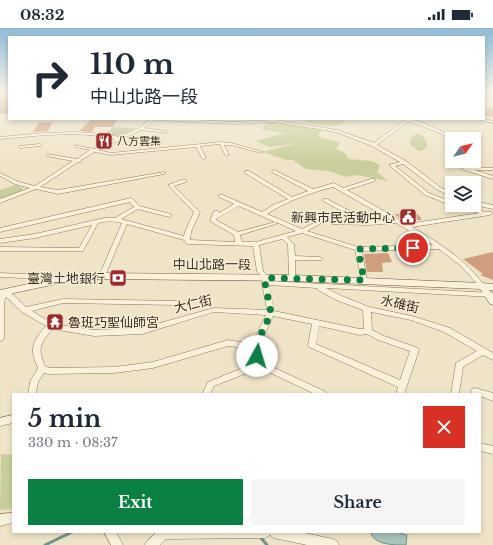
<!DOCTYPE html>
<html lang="en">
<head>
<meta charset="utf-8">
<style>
  body { margin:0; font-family:"Libre Baskerville","Noto Sans TC",serif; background:#f6f6f7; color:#1f2937; height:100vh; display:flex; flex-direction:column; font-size:15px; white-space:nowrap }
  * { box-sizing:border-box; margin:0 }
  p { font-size:13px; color:#747a83 }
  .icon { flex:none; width:22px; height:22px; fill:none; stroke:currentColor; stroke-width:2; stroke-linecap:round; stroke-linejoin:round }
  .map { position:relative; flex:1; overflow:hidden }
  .sheet { position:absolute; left:12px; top:365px; width:469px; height:140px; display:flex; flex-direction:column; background:#fff; border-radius:0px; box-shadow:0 2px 6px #0003 }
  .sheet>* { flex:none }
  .banner { position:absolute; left:8px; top:8px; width:477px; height:84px; border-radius:0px; box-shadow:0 2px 6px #0003; background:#fff; color:#1f2937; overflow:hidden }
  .needle { width:26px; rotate:56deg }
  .fabs { position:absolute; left:445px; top:104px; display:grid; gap:8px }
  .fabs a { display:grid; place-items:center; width:36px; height:36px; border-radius:0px; background:#fff; box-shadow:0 2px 6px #0003; font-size:20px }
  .pin { position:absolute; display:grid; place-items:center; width:34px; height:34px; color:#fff; margin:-17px; border:2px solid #fff; border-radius:50%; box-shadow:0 1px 4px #0007 }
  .me { position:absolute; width:44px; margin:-22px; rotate:6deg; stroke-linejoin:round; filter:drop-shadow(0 0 3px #0008) }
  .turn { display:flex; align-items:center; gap:14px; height:84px; padding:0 16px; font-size:18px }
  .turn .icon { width:52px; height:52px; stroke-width:2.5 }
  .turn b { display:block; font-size:28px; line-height:34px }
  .round { display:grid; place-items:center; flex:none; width:42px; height:42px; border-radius:0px; background:#f6f6f7 }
  .summary { display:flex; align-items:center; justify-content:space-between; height:68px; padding:0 16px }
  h1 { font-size:24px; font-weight:700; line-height:30px }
  .action { display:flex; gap:8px; margin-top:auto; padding:8px 16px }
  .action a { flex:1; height:46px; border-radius:0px; background:#0b8043; color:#fff; font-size:16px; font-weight:700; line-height:46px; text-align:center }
  .action a+a { background:#f6f6f7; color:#1f2937 }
  .status { display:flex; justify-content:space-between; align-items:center; height:28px; padding:0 20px; background:#fff; direction:ltr }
  .status svg { height:11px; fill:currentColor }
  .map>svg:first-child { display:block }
</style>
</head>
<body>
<div class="status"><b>08:32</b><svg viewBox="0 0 49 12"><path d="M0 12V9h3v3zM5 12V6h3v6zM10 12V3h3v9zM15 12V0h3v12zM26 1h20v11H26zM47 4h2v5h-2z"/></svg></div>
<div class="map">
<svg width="493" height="517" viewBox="0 0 493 517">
  <rect width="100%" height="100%" fill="#f0e4c8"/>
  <!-- green -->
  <path fill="#c9cf9b" d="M296,91H350L354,92L353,93L344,91L345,94C332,102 309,96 296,91Z
    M278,94L323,101L317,108L340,115L336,121L345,125L349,131L371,133L380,137L377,144L388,153L356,147L346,149L328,143L306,141L293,132H286L263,124L297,115L270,119L255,113L286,105L261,102L267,95Z
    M416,106C424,106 427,113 427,119L421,123L417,122L410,117L411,110Z
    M15,157L23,160L22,164L0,172V162Z
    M1,426L13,427V481L0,482Z"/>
  <!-- cemetery -->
  <path fill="#bfc49a" d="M113,99L137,100L117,109L105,106Z"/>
  <!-- water -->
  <path fill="#a9c4bc" stroke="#6f938a" d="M371,504H397L407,507L406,517C394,517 373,517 371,504Z"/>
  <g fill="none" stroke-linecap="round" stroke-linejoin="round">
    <!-- stream -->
    <path stroke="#6f938a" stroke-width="3" d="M261,504V510L267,517
      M45,517L72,504"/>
  </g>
  <!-- building -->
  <path fill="#cf9f7d" d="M5,64H9V85L0,86V70H3Z
    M493,79V89L484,87V82Z
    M91,92H117L113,99H95L92,104L79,103Z
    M53,94L48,103L33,104L39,95Z
    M394,186H418L422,192H404Z
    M493,224V252L480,247L483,246L463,231Z
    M388,225L392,234L382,235L383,244H367L364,226Z"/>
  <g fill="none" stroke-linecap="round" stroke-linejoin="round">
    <defs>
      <path id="street" d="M484,70L493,71V73L484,72Z
        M151,91H178L234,94L275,92L337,102L374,115L406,91C419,91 442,103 454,110V111L450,112L442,106L408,93L377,117L406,133L440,159L452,165V169L436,161L403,136L395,138L429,165L452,174V177H461L483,183L484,184H492L493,185L490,187L412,199C439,215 465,231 484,257L485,258L484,259H480L461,238L439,221L362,223L367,252L364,254L362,253L355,222L302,205L287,209L294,216L295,228L320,229L323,231L322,232H295V250L294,251H290L289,250L288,216L282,211L259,217L263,243L269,250V253L493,265V269L326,260L342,268L369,279L412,288L450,300L493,325V332L483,327L463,339L459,366H451L456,335L477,323L444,304L411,292L371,284L372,302L384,308L418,320L419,322L404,366H396L398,359L309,319L308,317L312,296L273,288L259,319L264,335L326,364L327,366H315L260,340L214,358L210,366H202L208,354L255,335L252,321L228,318L153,340L114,345L48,346L44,345L38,354L36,366H28L30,354L38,340C29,321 32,314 46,298L22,284L6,269L4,275V310L3,312L0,313V267L2,262H8L26,279L63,271L180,273L181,275L180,277H177L63,275L32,283L53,296L94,302L142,300L214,280L267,282L262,255L263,250L257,243L253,218L188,216L186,215L184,212L127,196L105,248L102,250L100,249L99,248L122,195C114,193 106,193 98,195L83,223H0V219L79,220L92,197L35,210L0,215V211L35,206L104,190H115L134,179L130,174L0,204V200L131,170L133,171L139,178L171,186L172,187L169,189L138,181L121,191L184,208L185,204L194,184L168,157L184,151L186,152V154L174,158L200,184L191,204L190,212L235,214L234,207L210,193L214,183H218L219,185L234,176L219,169V167H223L262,184L273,177L288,171L245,145V143H249L292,169L308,163L272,144V143L274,142L313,161L334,155L343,160L371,151H375V153L347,162L407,196L479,185L450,177L425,167L389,137L400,134L372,118L336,104L275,94L234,96L155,92L144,100L166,103H167V105L141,102L98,122L111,125L221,114L231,115L263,124L261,125L231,117H224L229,127L227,128L225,127L220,116L200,118L206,130L204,131L202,130L196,119L111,127L95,124L81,132V134H78L40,159L58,162L164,144L166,145L164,146L58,166L36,161L0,175V171L30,160L15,156L0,148V145L19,154L35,158L73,133L47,128V126L77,131L90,122L75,119V117L94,121L115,111C77,102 38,108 0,111V109L44,105L75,104L104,106L119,109L139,100ZM333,159L391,192L369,193L327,171H323V173L360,193H333L331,194V196L368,197L396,195L433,217L358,219L307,203L320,196V194H316L302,201L267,186C287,173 310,165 333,159ZM239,178L275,194L238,204L216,192L217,190ZM276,194L296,203L256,214H242L240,207L276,196ZM269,257L317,260L318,262L336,272L363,282L364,301H360L274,283ZM214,284L266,287L252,316L228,312L153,334L114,339L49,340L45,338C37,320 40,315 53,301L94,308L142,306ZM319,298L360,307L367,306L378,312L410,323L400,352L316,316Z
        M479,91H484L493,93V95Z
        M39,116H41V118L20,120L18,119L20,118Z
        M453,133H458L469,140H493V142H475L493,148V151L464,142Z
        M474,173L493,177V181L474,177Z
        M0,245L70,248L73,250L70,252L0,249Z
        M475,360L493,365V373L480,368V366L472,365L471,363L472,361Z
        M13,387V395L0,398V390Z
        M480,415L493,418V426L480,423Z
        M13,485V495L0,498V486Z
        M104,504H116L123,517H111Z
        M157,504H300L333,511L337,513L339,517H307L274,510L270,507L265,510L166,511L160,517H145L147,513Z"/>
      <path id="secondary" d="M102,245L292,247L482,255L493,256V262H489L493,267V277L490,276L480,261L292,253L102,251L70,253L0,268V262L70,247Z"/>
    </defs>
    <!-- street casing -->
    <use href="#street" stroke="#8d765c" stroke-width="1"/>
    <!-- secondary casing -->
    <use href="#secondary" stroke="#6f573f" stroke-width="1"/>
    <!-- street -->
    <use href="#street" fill="#faf1dc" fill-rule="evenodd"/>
    <!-- secondary -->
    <use href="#secondary" fill="#faf1dc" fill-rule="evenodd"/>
  </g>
  <!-- sky -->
  <linearGradient id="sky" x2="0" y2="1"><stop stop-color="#8fbad6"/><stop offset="0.47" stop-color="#f8f3e6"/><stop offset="1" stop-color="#f8f3e6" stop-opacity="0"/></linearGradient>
  <rect width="493" height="136" fill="url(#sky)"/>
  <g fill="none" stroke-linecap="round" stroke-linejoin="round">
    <!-- route -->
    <path stroke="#0b8043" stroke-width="7" stroke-dasharray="0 12.6" d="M257,328L255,319L271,285L265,255L266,250L364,252L358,221L413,220"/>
  </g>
  <!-- icons -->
  <defs>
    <symbol id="restaurant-square" viewBox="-11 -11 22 22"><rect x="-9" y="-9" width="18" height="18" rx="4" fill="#9e2a2b" stroke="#f7eed8"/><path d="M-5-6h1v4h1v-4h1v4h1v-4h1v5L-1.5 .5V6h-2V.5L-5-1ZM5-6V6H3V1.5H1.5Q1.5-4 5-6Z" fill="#fff"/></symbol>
    <symbol id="civic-square" viewBox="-11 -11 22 22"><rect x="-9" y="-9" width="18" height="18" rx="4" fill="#9e2a2b" stroke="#f7eed8"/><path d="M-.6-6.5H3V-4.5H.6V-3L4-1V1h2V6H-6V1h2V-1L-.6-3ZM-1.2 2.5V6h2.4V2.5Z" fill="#fff"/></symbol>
    <symbol id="bank-square" viewBox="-11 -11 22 22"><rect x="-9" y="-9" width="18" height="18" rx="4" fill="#9e2a2b" stroke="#f7eed8"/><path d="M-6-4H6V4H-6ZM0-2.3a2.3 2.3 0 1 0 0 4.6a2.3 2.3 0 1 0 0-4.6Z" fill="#fff"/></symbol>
    <symbol id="temple-square" viewBox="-11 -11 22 22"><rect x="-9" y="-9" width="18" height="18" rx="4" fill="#9e2a2b" stroke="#f7eed8"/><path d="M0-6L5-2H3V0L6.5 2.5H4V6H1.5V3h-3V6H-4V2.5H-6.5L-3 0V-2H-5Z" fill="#fff"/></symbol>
  </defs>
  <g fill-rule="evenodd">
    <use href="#restaurant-square" x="94" y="103" width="20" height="20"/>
    <use href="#civic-square" x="398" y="179" width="20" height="20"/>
    <use href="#bank-square" x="108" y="240" width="20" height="20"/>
    <use href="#temple-square" x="45" y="284" width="20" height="20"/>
  </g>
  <g text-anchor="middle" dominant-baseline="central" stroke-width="3" stroke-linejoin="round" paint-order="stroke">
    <!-- far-poi labels -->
    <g font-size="11" fill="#3d2e20" stroke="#f7eed8" text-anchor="start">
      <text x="117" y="113">八方雲集</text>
    </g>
    <!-- poi labels -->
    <g font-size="13" fill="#3d2e20" stroke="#f7eed8" text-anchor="end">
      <text x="395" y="189">新興市民活動中心</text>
      <text x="105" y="250">臺灣土地銀行</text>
      <text x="68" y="294" text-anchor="start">魯班巧聖仙師宮</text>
    </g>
    <!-- street labels -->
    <g font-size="13" fill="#3d2e20" stroke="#f7eed8">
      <text x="212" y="236">中山北路一段</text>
      <text transform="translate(193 276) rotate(-13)">大仁街</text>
      <text transform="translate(400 276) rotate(13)">水碓街</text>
    </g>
  </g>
</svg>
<div class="fabs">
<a><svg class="needle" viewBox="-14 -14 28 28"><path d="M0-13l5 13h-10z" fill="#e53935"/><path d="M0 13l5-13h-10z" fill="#747a83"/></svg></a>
<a><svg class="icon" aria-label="layers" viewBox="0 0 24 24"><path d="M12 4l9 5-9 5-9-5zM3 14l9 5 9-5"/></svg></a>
</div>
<div class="pin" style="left:413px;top:220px;background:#d93025"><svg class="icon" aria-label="arrive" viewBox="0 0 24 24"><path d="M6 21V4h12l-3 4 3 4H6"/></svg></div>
<svg class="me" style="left:257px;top:328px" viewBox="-20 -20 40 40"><circle r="19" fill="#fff"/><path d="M0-13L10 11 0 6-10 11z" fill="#0b8043"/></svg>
<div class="banner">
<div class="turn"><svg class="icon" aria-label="right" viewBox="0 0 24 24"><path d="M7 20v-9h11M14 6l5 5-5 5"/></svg><div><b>110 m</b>中山北路一段</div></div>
</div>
<section class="sheet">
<div class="summary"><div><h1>5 min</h1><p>330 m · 08:37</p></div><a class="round" style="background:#d93025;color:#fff"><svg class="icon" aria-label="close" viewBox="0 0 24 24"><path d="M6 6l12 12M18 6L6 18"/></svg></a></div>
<div class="action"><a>Exit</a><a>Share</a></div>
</section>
</div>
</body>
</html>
